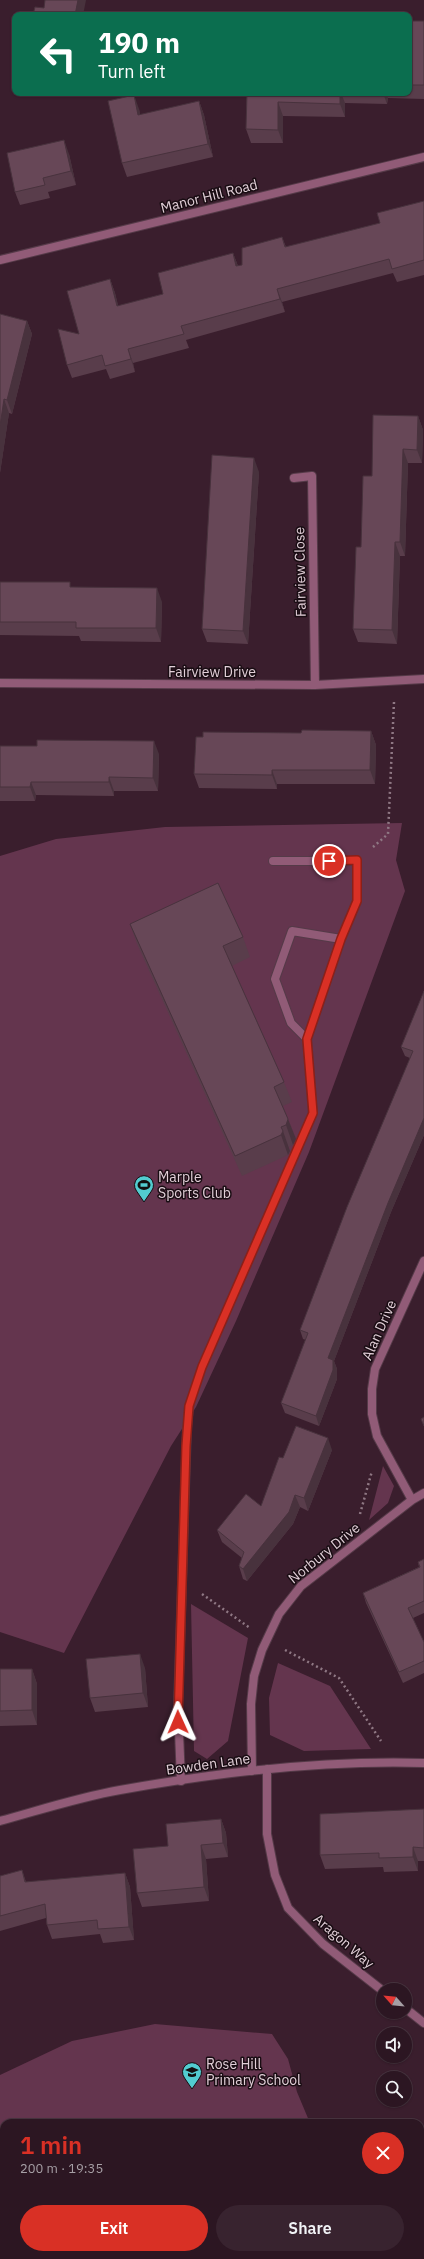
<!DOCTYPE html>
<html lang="en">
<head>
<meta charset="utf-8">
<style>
  body { margin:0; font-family:"IBM Plex Sans",sans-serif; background:#38232f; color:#f1f3f6; height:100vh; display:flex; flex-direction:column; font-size:15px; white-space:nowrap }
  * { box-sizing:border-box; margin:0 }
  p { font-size:13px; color:#a69fa5 }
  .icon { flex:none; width:22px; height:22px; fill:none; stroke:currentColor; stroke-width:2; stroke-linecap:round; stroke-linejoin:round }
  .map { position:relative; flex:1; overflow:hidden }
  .sheet { position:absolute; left:0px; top:2119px; width:424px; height:140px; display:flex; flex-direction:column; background:#2c1622; border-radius:12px 12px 0 0; box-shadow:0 1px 3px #0004,0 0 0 1px #483540 }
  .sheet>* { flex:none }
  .banner { position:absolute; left:12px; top:12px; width:400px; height:84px; border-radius:8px; box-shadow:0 1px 3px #0004,0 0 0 1px #483540; background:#0b6e4f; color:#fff; overflow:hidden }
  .needle { width:26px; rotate:297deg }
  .tools { position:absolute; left:376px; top:1983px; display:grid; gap:8px }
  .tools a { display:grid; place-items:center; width:36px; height:36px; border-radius:50%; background:#2c1622; box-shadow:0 1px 3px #0004,0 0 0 1px #483540; font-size:20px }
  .pin { position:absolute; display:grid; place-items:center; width:34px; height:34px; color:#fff; margin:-17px; border:2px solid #fff; border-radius:50%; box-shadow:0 1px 4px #0007 }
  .me { position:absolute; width:44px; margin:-22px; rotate:359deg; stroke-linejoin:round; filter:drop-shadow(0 0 3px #0008) }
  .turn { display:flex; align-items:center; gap:14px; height:84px; padding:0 20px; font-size:18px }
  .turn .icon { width:52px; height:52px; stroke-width:2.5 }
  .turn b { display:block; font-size:28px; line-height:34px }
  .round { display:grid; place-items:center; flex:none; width:42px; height:42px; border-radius:21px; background:#38232f }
  .headline { display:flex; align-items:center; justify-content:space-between; height:68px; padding:0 20px }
  h1 { font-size:24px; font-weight:600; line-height:30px; color:#d93025 }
  .primary-button { display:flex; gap:8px; margin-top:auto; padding:8px 20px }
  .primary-button a { flex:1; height:46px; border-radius:24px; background:#d93025; color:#fff; font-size:16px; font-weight:600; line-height:46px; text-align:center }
  .primary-button a+a { background:#38232f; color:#f1f3f6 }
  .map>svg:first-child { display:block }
</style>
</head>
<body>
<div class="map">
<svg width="424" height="2259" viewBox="0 0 424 2259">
  <rect width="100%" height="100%" fill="#3a1e2d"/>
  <!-- green -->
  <path fill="#64354e" d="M402,823L396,860L405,891L309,1152L236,1321L196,1407L171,1446L64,1653L0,1632V856L56,839L165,827Z
    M383,1466L394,1486L388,1503L369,1520Z
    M191,1604L248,1638L228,1741L207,1759L194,1751Z
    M278,1663L330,1686L371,1749L304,1751L270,1735L269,1698Z
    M155,2024L272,2034L288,2059L297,2092L310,2123H4V2255H277L272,2259H0V2075L72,2041Z"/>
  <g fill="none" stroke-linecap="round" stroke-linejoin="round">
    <defs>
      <path id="lane" d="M307,1039L291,1023L275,979L292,931L341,939
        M181,1781L178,1707L187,1427L189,1406L202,1367L313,1113L307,1039L341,939L357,901V861H273"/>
      <path id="street" d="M0,260L424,157
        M294,478L312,476L315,685
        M0,683L315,685L424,679
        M412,1500L377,1436L372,1414V1389L375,1369L424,1261
        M267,1769V1834L275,1875L288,1908L323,1944L383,1991
        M252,1771L251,1704L254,1676L262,1650L279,1614L301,1586L412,1500L424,1493
        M0,1821C40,1810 80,1797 120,1790C220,1772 323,1760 424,1763
        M405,2008L424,2023
        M420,2175L424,2171
        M345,2255L349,2259
        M321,2259L326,2255"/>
    </defs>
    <!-- lane casing -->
    <use href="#lane" stroke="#553a48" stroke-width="10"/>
    <!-- street casing -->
    <use href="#street" stroke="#553a48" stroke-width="10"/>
    <!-- path -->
    <path stroke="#8f7884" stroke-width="2.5" stroke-dasharray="2 3" stroke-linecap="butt" d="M373,847L388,834L394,702
      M360,1514L372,1471
      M202,1594L250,1628
      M285,1650L339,1678L381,1741"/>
    <!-- lane -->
    <use href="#lane" stroke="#915b77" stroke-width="8"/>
    <!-- street -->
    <use href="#street" stroke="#915b77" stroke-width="8"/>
  </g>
  <!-- wall -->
  <path fill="#593d4b" d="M424,21V99L388,98L387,104L345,103V117L283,116V143H251L246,129L247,93H409V55Z
    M199,101L204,115L213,157L127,177L122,163L139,109L140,115Z
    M69,154L76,185L48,192L50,198L20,205L15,192Z
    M424,201V275L397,282L393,273L282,302L285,312L186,340L189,348L133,363L135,372L110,379L106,369L72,378L67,365L79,334L110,279L115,293L118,306L163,294L233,253L238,266L242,265L282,237L286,247L380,223Z
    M0,314L27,321L32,334L12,414L9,413L0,473Z
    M418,416L423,430L422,463H408L405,556H400L397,644L358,642L353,629L372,476Z
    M259,472L248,644L207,642L202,629Z
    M0,582L72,587L162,602L161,642L81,641L79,636L0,635Z
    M371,731L376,745L375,784H277V789L199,788L194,774L203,737L301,733Z
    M0,746L159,754L158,791H114V796L36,795L35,801H0Z
    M130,924L243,937L250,957L232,966L284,1082L292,1102L283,1106L288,1119L296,1139L293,1145L289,1147L290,1151L288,1155L242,1176L137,944Z
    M424,991V1135L391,1212L334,1361L337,1369V1379L319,1426L285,1413L281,1403L306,1340L303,1339L300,1330L410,1058L405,1056L401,1047Z
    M332,1450L308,1511L300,1507L293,1524L247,1581L243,1579L239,1566L242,1558L222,1542L217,1530L261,1506L283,1458Z
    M424,1559V1613L413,1618L424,1642V1673L403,1683L366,1603L363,1593L419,1567L418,1562Z
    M145,1668L148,1707L95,1712L90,1698Z
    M0,1669H32L37,1684V1725L0,1726Z
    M424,1809V1861H418V1871L384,1872L383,1867L325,1869L320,1855Z
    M221,1819L226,1833L228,1857L206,1859L209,1901L142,1907L137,1893L168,1846Z
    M22,1870L26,1882L125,1873L130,1887L134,1940L103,1943L100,1934L52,1939L47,1925L46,1918L0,1931V1876Z
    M422,2232L424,2259H399L397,2255H420Z"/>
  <!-- shaded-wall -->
  <path fill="#48323d" d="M78,0H86L83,15H75Z
    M340,93H341L345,103V117L340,104Z
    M383,93H386L388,98L387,104Z
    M134,95L139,109L143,129L138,115Z
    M199,101L204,115L213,157L208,144Z
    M278,102L283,116V143L278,130Z
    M64,140L69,154L76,185L71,171Z
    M233,253L238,266H236Z
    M110,279L115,293L122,320L117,306Z
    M277,289L282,302L285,312L280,299Z
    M27,321L32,334L12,414L7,400Z
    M128,349L133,363L135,372L131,359Z
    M4,399L9,413L0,473V426Z
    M418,416L423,430L422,463L417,450Z
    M403,449L408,463L405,556L400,542Z
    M254,458L259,472L248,644L243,631Z
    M395,542L400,556L397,644L392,630Z
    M157,588L162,602L161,642L156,628Z
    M371,731L376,745L375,784L370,770Z
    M154,741L159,754L158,791L153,778Z
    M272,770L277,784V789L272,775Z
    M109,777L114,791V796L109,782Z
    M31,782L36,795L35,801L30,787Z
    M424,1118V1135L391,1212L334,1361L337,1369V1379L319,1426L316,1416L328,1358L388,1203Z
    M288,1119L296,1139L293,1145L286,1125Z
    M283,1131L290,1151L288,1155L281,1135Z
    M328,1438L332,1450L308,1511L304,1498Z
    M295,1495L300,1507L293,1524L247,1581L243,1569Z
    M140,1654L145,1668L148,1707L143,1693Z
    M32,1669L37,1684V1725L32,1710Z
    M221,1819L226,1833L228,1857L223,1843Z
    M201,1845L206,1859L209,1901L204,1887Z
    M413,1847L418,1861V1871L413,1857Z
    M125,1873L130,1887L134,1940L129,1927Z"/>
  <!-- building -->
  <path fill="#674757" stroke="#48323d" d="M45,0H78L75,15H33L35,7L44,8Z
    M410,21H424V85H409V55Z
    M247,93H340V104L278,102V130L246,129Z
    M134,95L138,115L199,101L208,144L122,163L108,101Z
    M64,140L71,171L43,178L45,185L15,192L7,153Z
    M424,201V260L392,269L389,259L277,289L280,299L181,326L184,334L128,349L131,359L105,366L102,355L67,365L58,329L79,334L67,291L110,279L117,306L163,294L158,273L233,253L236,266L242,265V248L282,237L285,247L380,223L377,213Z
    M0,314L27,321L7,400L4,399L0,426Z
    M373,415L418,416L417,450L403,449L400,542H395L392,630L353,629L356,547H361L363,476H372Z
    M212,455L254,458L243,631L202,629Z
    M0,582H70V587L157,588L156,628H76V622H0Z
    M302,730L371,731L370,770H272V775L194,774L196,737H203V732L301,733Z
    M37,740L154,741L153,778L109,777V782H31L30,787H0V746H37Z
    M218,883L243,937L223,946L284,1082L274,1087L288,1119L286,1125L281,1127L283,1131L281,1135L235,1156L130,924Z
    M424,991V1118L388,1203L328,1358L333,1360V1370L316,1416L281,1403L308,1333L300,1330L347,1207L413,1051L401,1047Z
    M424,1417V1426L421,1419Z
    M296,1426L328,1438L304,1498L295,1495L289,1512L243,1569L239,1566L244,1552L217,1530L246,1494L261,1506L279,1457L283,1458Z
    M424,1559V1601L408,1608L424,1642V1661L399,1672L363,1593L420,1567L418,1562Z
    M140,1654L143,1693L90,1698L86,1659Z
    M0,1669H32V1710L0,1711Z
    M424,1809V1848L413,1847V1857L379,1858V1853L320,1855V1814Z
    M221,1819L223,1843L201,1845L204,1887L137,1893L133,1849L168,1846L166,1824Z
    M22,1870L25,1882L125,1873L129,1927L98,1929L97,1920L47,1925L45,1904L0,1916V1876Z
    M420,2231L422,2232L424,2231V2259H404L400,2255H420Z"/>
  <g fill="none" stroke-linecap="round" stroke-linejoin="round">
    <defs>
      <path id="route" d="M178,1722L186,1446L189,1406L202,1367L313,1113L307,1039L341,939L357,901V860L329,861"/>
    </defs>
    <!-- route casing -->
    <use href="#route" stroke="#8d1f18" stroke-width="10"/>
    <!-- route -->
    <use href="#route" stroke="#d93025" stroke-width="7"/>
  </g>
  <!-- icons -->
  <defs>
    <symbol id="stadium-pin" viewBox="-11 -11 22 30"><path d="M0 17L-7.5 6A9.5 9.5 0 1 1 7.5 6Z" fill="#52ccd0" stroke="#190d13"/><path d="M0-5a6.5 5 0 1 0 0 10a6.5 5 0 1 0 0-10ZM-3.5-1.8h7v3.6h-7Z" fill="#111"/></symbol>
    <symbol id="school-pin" viewBox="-11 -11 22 30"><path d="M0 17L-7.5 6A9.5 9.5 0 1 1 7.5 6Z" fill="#52ccd0" stroke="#190d13"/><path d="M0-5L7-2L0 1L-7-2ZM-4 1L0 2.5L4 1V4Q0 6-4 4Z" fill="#111"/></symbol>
  </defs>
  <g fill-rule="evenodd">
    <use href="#stadium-pin" x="133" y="1174" width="22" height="30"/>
    <use href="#school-pin" x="181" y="2061" width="22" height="30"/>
  </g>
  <g text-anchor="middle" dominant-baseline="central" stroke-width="3" stroke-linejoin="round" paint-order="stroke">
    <!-- street labels -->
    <g font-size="14" fill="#e2cfd8" stroke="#190d13">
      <text transform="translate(209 196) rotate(-14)">Manor Hill Road</text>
      <text transform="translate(300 572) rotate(-91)">Fairview Close</text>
      <text x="212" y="672">Fairview Drive</text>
      <text transform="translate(379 1330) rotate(-66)">Alan Drive</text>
      <text transform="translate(324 1553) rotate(-39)">Norbury Drive</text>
      <text transform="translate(208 1764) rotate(-8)">Bowden Lane</text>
      <text transform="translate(344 1941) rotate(41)">Aragon Way</text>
    </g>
    <!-- poi labels -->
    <g font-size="14" fill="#e2cfd8" stroke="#190d13" text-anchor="start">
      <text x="158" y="1177">Marple<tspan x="158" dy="16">Sports Club</tspan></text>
      <text x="206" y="2064">Rose Hill<tspan x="206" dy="16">Primary School</tspan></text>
    </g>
  </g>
</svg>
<div class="tools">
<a><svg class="needle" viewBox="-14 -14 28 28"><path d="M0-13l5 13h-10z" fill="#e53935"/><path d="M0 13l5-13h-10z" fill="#a69fa5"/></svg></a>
<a><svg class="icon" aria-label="sound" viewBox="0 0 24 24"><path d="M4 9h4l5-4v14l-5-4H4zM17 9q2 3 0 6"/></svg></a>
<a><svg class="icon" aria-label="search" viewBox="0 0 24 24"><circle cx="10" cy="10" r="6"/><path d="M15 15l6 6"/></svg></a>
</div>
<div class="pin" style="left:329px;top:861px;background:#d93025"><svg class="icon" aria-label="arrive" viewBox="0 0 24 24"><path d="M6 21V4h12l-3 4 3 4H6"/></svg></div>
<svg class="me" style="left:178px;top:1722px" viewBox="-20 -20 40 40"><path d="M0-17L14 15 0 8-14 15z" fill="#d93025" stroke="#fff" stroke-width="4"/></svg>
<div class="banner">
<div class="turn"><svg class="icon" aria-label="left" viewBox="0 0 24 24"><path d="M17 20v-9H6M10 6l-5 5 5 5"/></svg><div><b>190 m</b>Turn left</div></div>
</div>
<section class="sheet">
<div class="headline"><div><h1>1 min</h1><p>200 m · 19:35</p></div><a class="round" style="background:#d93025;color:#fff"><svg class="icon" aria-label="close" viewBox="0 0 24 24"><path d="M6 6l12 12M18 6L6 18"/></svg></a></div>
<div class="primary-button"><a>Exit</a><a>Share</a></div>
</section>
</div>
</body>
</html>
